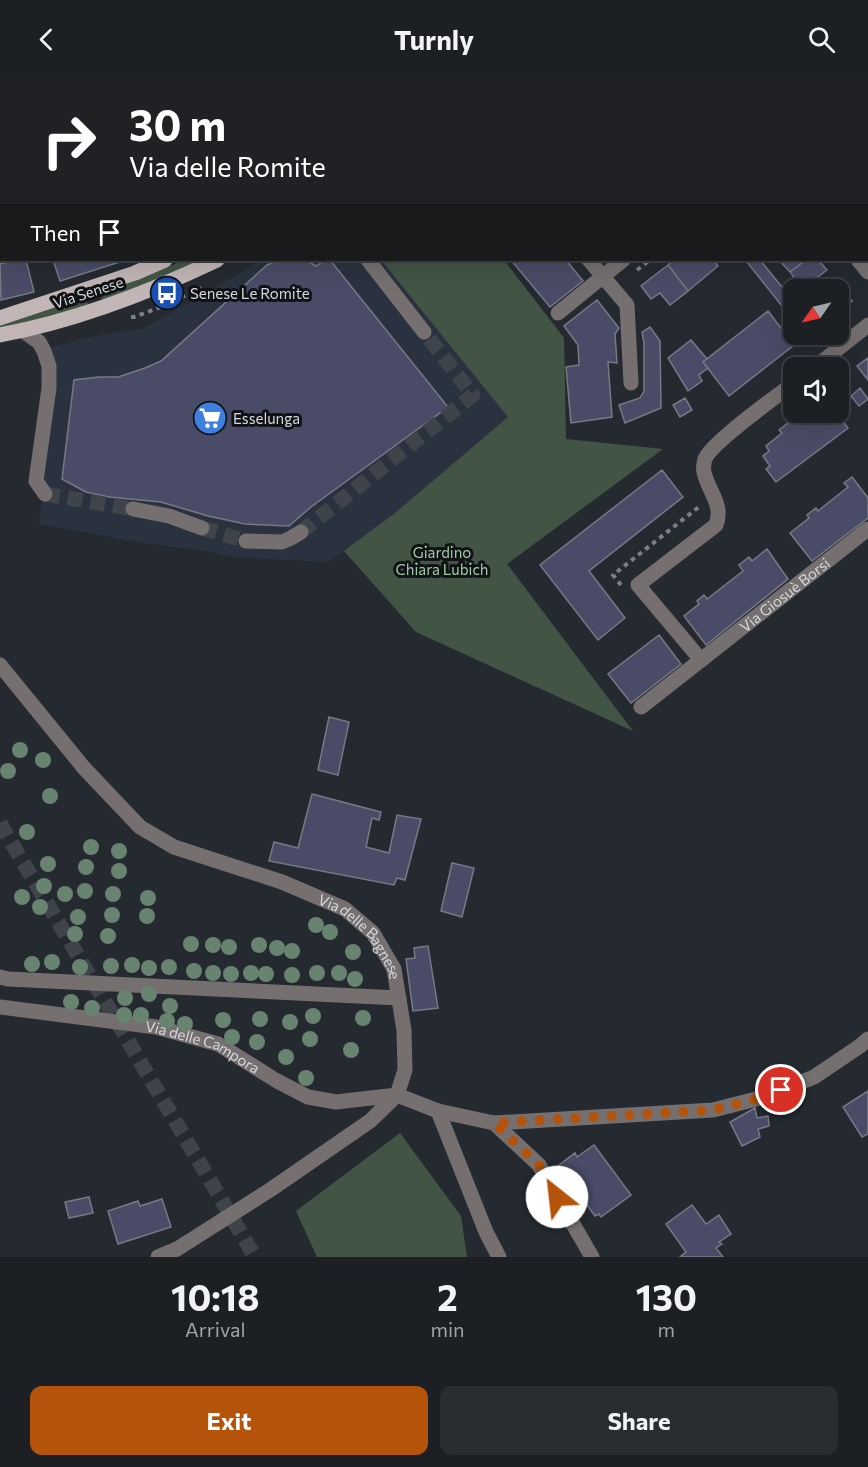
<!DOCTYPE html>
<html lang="en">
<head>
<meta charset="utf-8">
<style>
  body { margin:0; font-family:Commissioner,sans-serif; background:#292d32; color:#f1f3f6; height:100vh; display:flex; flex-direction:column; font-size:22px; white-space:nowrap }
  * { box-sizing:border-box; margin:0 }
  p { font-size:20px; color:#a0a3a7 }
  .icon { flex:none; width:33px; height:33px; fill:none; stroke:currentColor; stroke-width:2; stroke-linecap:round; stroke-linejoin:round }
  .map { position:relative; height:1179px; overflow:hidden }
  .panel { display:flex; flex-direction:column; background:#1c2025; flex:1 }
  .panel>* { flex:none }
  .guide { position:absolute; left:0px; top:0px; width:868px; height:183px; box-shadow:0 6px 24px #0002,0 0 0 2px #3a3e42; background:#202124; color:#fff; overflow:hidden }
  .needle { width:39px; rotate:236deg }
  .controls { position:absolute; left:783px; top:201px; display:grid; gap:12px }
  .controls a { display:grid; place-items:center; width:66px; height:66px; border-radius:12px; background:#1c2025; box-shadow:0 6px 24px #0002,0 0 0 2px #3a3e42; font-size:30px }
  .pin { position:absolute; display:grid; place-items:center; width:51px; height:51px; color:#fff; margin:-26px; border:3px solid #fff; border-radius:50%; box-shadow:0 2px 6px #0007 }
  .me { position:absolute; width:66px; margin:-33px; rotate:331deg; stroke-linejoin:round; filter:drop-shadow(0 0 4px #0008) }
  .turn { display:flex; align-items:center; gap:21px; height:126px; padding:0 30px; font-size:27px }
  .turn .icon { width:78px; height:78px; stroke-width:2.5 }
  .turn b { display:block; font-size:42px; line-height:51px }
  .then { display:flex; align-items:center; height:57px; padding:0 30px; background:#0003; gap:12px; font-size:22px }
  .eta { display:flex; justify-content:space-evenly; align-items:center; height:102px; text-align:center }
  .eta b { font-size:36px; font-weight:700; line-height:42px }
  .action { display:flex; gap:12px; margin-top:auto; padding:12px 30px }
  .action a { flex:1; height:69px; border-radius:12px; background:#b45309; color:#fff; font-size:24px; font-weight:700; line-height:69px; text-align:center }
  .action a+a { background:#292d32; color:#f1f3f6 }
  header { display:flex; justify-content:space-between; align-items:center; height:78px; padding:0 30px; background:#1c2025; font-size:27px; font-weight:700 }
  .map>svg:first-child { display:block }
</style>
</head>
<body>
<header><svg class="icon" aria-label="back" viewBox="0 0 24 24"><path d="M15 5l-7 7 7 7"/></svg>Turnly<svg class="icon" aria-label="search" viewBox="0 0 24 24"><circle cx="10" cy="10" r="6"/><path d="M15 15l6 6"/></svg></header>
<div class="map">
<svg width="868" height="1179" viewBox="0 0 868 1179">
  <rect width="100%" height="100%" fill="#252a31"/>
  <!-- built -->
  <path fill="#2a323f" d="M261,182H381L485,308L508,339L395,435L354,467L327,484L231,479L212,474L144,465L39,446L56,300L51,269L99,257L142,251L200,219Z"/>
  <!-- green -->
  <path fill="#425545" d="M185,182H204L102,223L100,216Z
    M381,182H504L564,260L566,361L663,371L507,486L633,653L416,554L344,473L395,435L508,339Z
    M86,220L89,228L0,252V247Z
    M400,1055L461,1138L467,1179H317L296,1133Z"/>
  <!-- building -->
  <path fill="#4a4c67" stroke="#787984" stroke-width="1.5" d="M597,0H672L673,2H598Z
    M764,0H814L812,2H763Z
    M15,182H26L34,214L1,222L0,186Z
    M53,182H126L60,203Z
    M279,182H305L316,188L325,182H330L448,329L311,429L289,448L245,446L208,438L161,424L109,419L86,414L62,401L74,302L99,299H118L145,290L161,283L267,187Z
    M511,182H566L583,203L550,229Z
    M674,182H713L718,188L688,213L668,187Z
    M750,182H760L791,220L794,218L793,242L747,184Z
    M779,182H806L790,194Z
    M806,182H818L827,192L802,211L790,194Z
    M668,187L688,213L670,227L660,215L651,221L641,208Z
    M836,202L852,223L838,234V212H824Z
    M597,222L619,250L615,256L617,285L608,284L612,339L571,345L566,289L579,287L578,267L564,248Z
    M768,233L794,267L729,318L703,284Z
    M650,249L660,263L661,330L625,345L619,327L640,320L644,313V265L642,254Z
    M691,262L707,281L703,284L708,290L699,297L702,303L688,313L668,280Z
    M868,280V302L857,288Z
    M860,310L868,321L859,328L851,318Z
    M685,320L692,332L680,339L673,327Z
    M802,334L806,337L808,334H836L848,350L776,404L766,391L770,388L763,378L769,373L766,368L782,355L779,352Z
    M662,392L683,419L589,493L625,540L598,562L540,487Z
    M852,399L868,420V440L812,483L790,455L809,440L807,437L816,430L818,433L848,409L844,405Z
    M767,471L788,501L706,567L684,538L699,526L697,523L704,517L707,521L743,493L739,487L749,479L752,483Z
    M659,557L681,586L631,625L608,596Z
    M329,639L349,644L338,697L318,692Z
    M312,716L381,734L379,742L372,740L366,769L389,775L397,737L421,741L405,802L397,800L394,807L269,783L274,764L298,770Z
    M452,785L474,790L462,839L441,833Z
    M428,868L438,930L413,933L406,881L415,880L414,870Z
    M868,1013V1056L862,1059L843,1029Z
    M755,1030L757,1040L768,1038L769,1048L758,1051L760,1059L742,1068L730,1044Z
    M594,1067L631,1117L601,1139L599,1136L595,1138L558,1088L575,1075L577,1079Z
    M89,1119L93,1135L69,1140L65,1124Z
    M162,1121L171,1149L118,1166L108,1133L138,1123L140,1128Z
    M692,1127L706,1146L719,1137L731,1156L719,1164L722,1166L716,1170L723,1179H680L686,1174L666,1146Z"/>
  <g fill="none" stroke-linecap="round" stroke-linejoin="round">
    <!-- minor-tunnel -->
    <path stroke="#3f444b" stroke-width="15" stroke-dasharray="15 8" stroke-linecap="butt" d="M45,416L133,431
      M202,450L246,463
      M301,454L473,317L424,254"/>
    <!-- major-tunnel -->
    <path stroke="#3f444b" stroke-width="15" stroke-dasharray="15 8" stroke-linecap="butt" d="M0,745L255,1179"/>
    <!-- path -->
    <path stroke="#7c8086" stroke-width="4" stroke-dasharray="4.5 4.5" stroke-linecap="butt" d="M480,2L482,0
      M541,2L543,0
      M637,192L650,182
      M131,239H134L161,229L203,209
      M621,507L613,497L700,428"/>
    <!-- minor -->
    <g stroke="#756f6f" stroke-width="15">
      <path d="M712,0L714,2"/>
      <path d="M853,2L855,0"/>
      <path d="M368,182L424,254"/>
      <path d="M589,182L627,227L631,305"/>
      <path d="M858,182L868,194"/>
      <path d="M558,235L623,182"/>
      <path d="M22,252L39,264L44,273L49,288V310L36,403L45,416"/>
      <path d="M814,290L868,247"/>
      <path d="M133,431L169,438L202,450"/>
      <path d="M246,463L282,464L291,460L301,454"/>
      <path id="s1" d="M701,582L868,451"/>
      <path id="s2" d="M0,587L84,690L140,749L174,769L282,804L345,831L373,855L394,891L404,952L405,992L397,1017L370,1043L270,1112L177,1171L158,1179"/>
      <path d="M641,629L701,582L638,507L716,447C724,427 708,413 704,394C703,391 704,384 705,381C711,365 777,318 794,305"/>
      <path d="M0,899L8,901L399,920"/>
      <path id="s3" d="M0,929L156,949L218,966L277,1003L308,1019L336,1024L397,1017L438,1033L494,1045L713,1032L764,1019L814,999L860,968L868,961"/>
      <path d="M438,1033L486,1154L499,1179"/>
      <path d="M494,1045L539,1087L592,1179"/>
    </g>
    <!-- major -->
    <path stroke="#c1b5b5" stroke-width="15" d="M511,2L514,0
      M0,240L135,195L165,182
      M0,257C75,243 148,215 217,182"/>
  </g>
  <!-- trees -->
  <g fill="#688471">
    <circle cx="20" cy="672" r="8"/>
    <circle cx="43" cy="682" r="8"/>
    <circle cx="8" cy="693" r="8"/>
    <circle cx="50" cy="718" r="8"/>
    <circle cx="27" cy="754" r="8"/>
    <circle cx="91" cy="769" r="8"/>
    <circle cx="119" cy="773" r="8"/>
    <circle cx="48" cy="786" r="8"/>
    <circle cx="86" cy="789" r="8"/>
    <circle cx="119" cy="793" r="8"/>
    <circle cx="44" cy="808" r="8"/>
    <circle cx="85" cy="813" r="8"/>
    <circle cx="65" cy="816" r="8"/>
    <circle cx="113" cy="816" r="8"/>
    <circle cx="22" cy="819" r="8"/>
    <circle cx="148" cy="820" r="8"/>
    <circle cx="40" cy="829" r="8"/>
    <circle cx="112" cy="837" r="8"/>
    <circle cx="147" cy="838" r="8"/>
    <circle cx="78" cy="839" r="8"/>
    <circle cx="316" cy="847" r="8"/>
    <circle cx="330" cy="854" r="8"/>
    <circle cx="75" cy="856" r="8"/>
    <circle cx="108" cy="858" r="8"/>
    <circle cx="191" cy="866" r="8"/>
    <circle cx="213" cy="867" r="8"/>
    <circle cx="259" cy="867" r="8"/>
    <circle cx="229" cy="869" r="8"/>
    <circle cx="277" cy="870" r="8"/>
    <circle cx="292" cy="873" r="8"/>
    <circle cx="353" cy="874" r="8"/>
    <circle cx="52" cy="884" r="8"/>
    <circle cx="32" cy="886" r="8"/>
    <circle cx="132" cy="887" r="8"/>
    <circle cx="111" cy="888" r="8"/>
    <circle cx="80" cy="889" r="8"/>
    <circle cx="169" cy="889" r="8"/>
    <circle cx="149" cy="890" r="8"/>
    <circle cx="194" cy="893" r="8"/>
    <circle cx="213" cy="895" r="8"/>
    <circle cx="251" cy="895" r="8"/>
    <circle cx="317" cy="895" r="8"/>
    <circle cx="339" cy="895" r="8"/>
    <circle cx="231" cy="896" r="8"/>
    <circle cx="266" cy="896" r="8"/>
    <circle cx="292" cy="897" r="8"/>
    <circle cx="355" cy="901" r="8"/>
    <circle cx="149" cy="916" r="8"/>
    <circle cx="125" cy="920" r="8"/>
    <circle cx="71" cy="924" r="8"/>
    <circle cx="170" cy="928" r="8"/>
    <circle cx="92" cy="930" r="8"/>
    <circle cx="124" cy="937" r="8"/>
    <circle cx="141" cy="937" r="8"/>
    <circle cx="313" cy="938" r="8"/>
    <circle cx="363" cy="940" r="8"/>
    <circle cx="260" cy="941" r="8"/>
    <circle cx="223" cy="942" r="8"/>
    <circle cx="167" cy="943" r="8"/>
    <circle cx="290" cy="944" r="8"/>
    <circle cx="185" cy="946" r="8"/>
    <circle cx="232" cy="959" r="8"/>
    <circle cx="310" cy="961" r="8"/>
    <circle cx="257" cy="964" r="8"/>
    <circle cx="351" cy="972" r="8"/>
    <circle cx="286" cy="979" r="8"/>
    <circle cx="306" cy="1000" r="8"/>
  </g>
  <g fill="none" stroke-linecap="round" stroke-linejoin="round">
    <!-- route -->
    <path stroke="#b45309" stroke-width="10" stroke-dasharray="0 18" d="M557,1119L539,1087L494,1045L713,1032L764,1019L781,1012"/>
  </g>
  <!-- icons -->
  <defs>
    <symbol id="bus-disc" viewBox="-11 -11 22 22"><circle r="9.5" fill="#1a4fb4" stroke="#101216"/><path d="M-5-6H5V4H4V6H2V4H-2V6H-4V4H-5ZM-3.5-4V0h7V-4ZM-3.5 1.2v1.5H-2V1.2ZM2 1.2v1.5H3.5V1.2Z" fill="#fff"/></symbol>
    <symbol id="supermarket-disc" viewBox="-11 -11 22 22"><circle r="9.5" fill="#3f7fe0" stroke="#101216"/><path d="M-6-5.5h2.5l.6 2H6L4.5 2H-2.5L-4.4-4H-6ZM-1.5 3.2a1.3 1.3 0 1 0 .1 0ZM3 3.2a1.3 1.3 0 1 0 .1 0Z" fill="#fff"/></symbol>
  </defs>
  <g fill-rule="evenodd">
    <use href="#bus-disc" x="148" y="196" width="38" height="38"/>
    <use href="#supermarket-disc" x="191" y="321" width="38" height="38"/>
  </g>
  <g text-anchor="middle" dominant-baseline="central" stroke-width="6" stroke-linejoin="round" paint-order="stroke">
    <!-- street labels -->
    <g font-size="15" fill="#d4d8dd" stroke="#101216">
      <text transform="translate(88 214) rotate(-18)">Via Senese</text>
      <text stroke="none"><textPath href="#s1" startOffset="106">Via Giosuè Borsi</textPath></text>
      <text stroke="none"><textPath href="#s2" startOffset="466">Via delle Bagnese</textPath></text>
      <text stroke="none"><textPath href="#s3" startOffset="208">Via delle Campora</textPath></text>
    </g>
    <!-- poi labels -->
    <g font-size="15" fill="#d4d8dd" stroke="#101216" text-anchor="start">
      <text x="190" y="215">Senese Le Romite</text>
      <text x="233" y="340">Esselunga</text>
    </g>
    <!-- park labels -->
    <g font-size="15" fill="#9fcda5" stroke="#101216">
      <text x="442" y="474">Giardino<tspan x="442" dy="17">Chiara Lubich</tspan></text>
    </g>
  </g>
</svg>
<div class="controls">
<a><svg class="needle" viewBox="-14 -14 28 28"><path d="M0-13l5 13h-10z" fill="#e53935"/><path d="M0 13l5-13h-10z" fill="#a0a3a7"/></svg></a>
<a><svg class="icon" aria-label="sound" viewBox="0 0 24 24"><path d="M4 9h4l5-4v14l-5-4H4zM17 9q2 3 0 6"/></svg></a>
</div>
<div class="pin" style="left:781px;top:1012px;background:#d93025"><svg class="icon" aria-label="arrive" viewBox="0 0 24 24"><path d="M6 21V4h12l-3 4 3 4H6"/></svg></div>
<svg class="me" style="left:557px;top:1119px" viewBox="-20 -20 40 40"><circle r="19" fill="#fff"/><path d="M0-13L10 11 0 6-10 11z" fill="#b45309"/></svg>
<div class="guide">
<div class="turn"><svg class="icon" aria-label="right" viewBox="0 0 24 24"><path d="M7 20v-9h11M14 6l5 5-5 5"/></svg><div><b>30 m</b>Via delle Romite</div></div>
<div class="then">Then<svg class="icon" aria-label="arrive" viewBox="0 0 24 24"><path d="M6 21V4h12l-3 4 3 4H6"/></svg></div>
</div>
</div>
<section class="panel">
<div class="eta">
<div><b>10:18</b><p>Arrival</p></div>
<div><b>2</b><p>min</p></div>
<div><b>130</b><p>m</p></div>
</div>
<div class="action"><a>Exit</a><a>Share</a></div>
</section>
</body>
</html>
